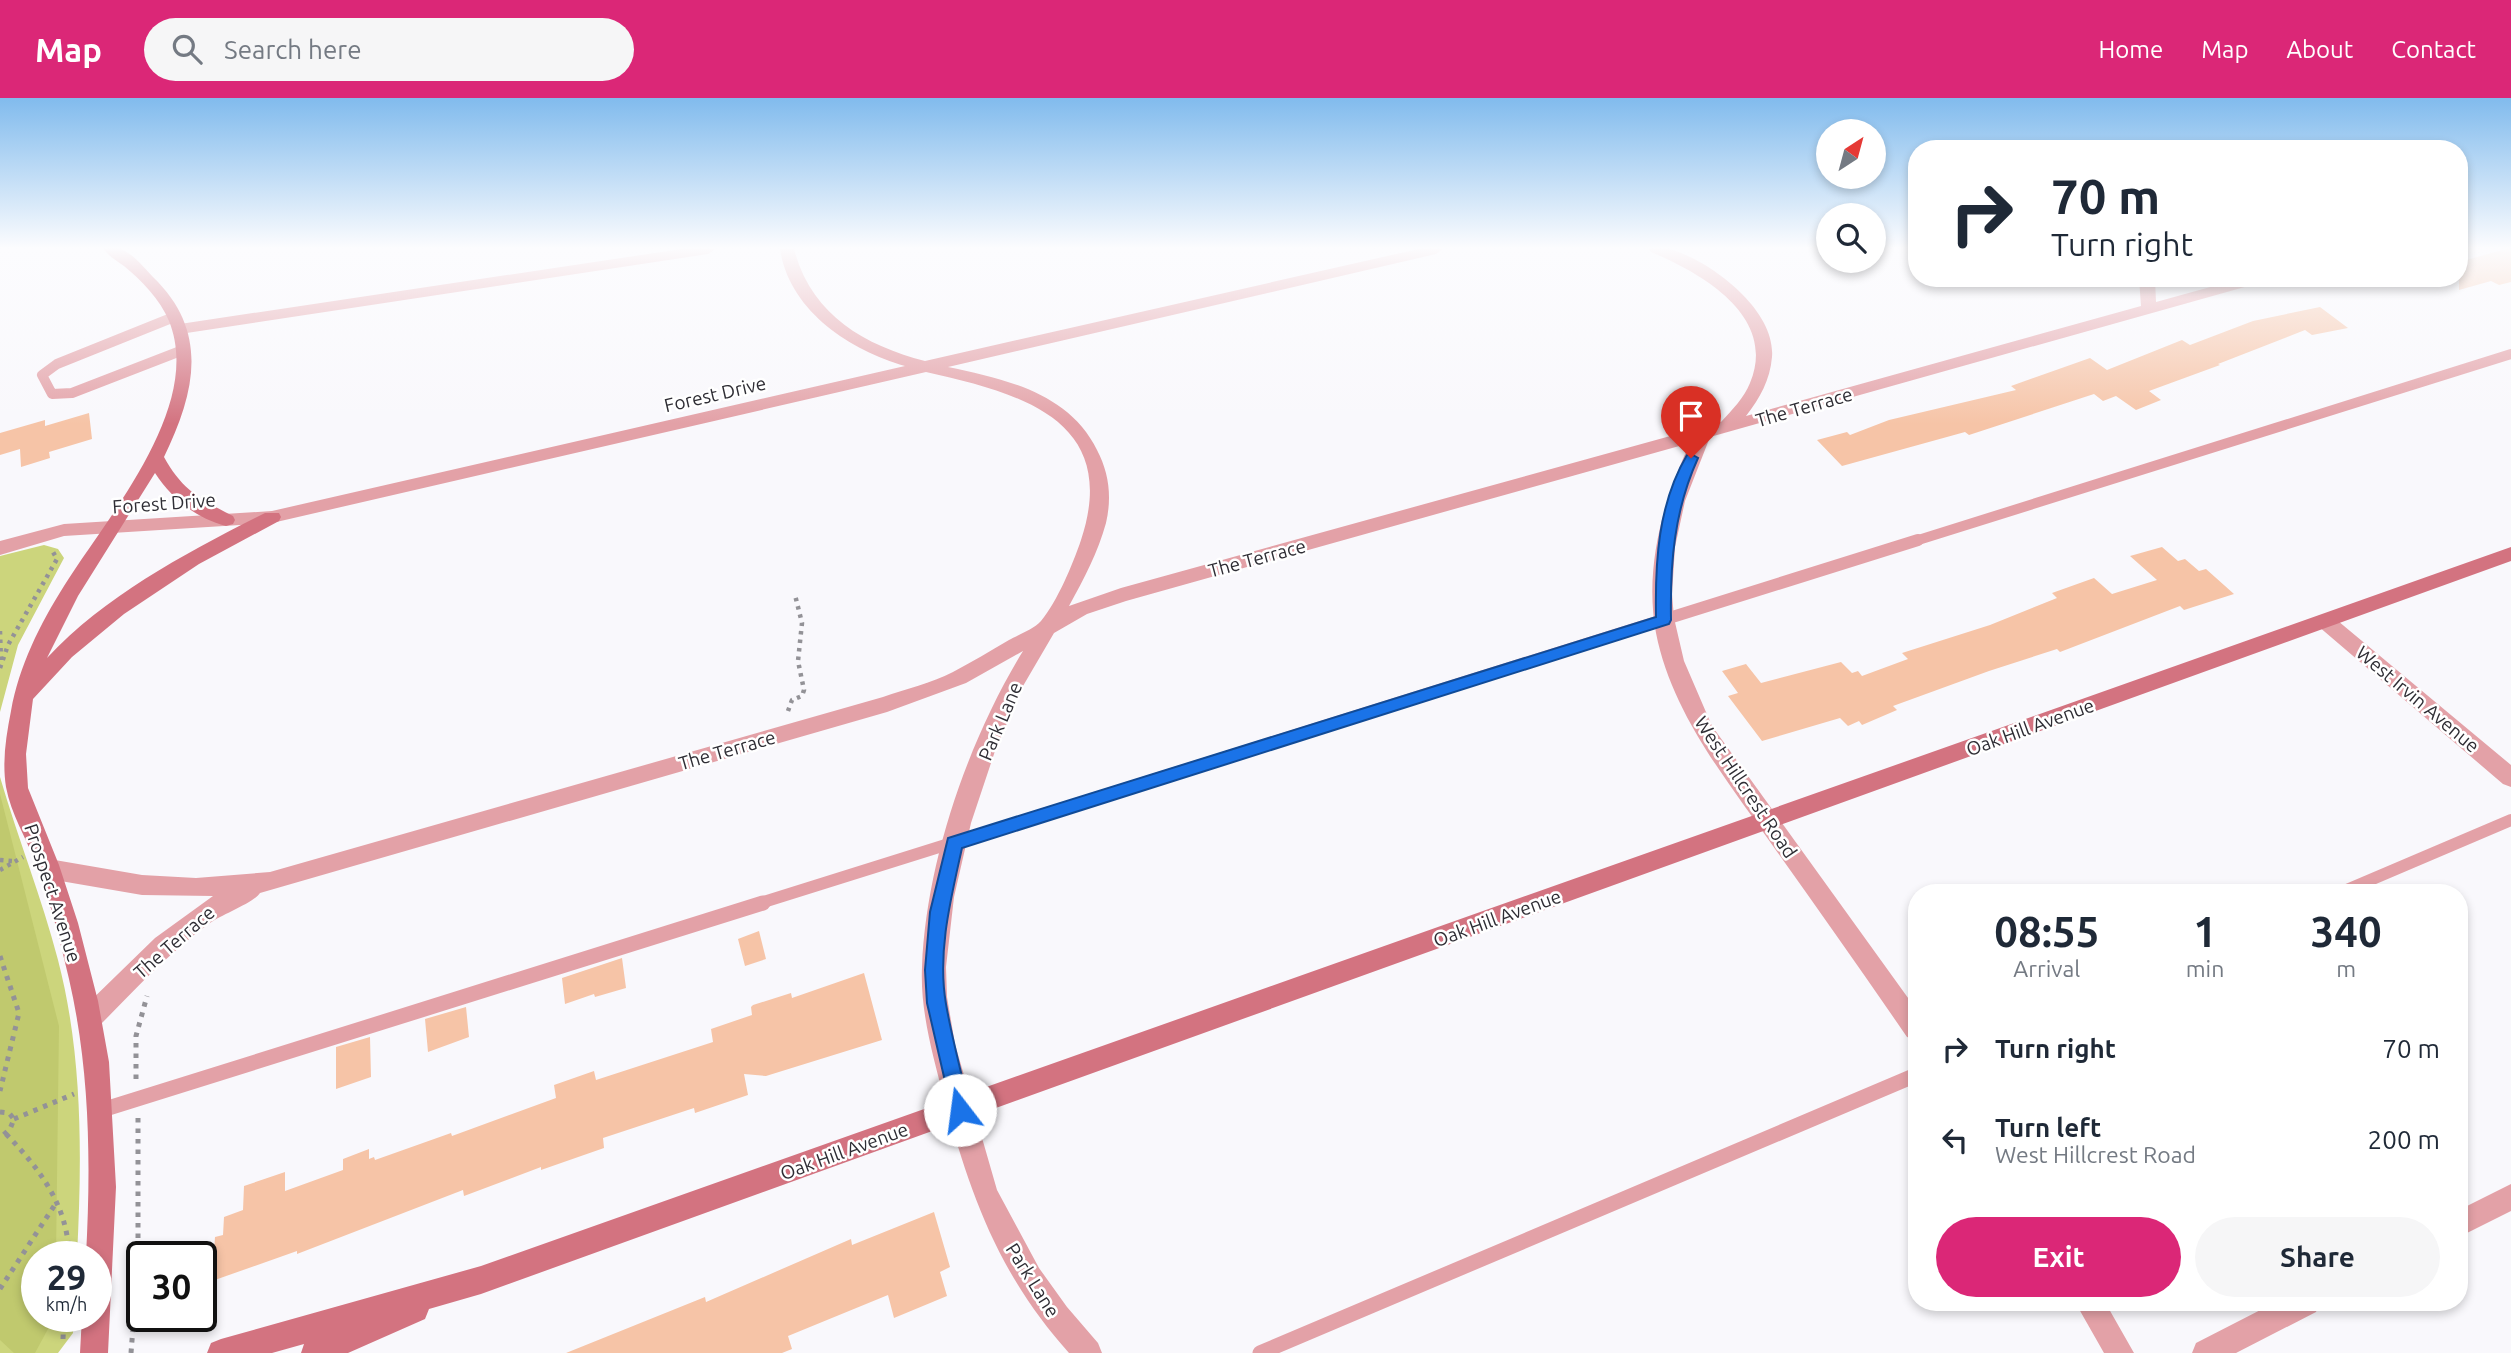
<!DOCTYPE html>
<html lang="en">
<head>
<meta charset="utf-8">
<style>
  body { margin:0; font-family:Ubuntu,sans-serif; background:#f6f6f7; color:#1f2937; height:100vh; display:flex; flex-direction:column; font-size:26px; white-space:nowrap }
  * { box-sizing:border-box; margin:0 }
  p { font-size:23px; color:#747a83 }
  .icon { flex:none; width:38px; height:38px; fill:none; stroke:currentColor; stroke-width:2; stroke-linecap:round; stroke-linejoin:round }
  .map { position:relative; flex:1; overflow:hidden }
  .side { position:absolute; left:1908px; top:786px; width:560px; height:427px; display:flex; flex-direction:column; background:#fff; border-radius:28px; box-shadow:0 4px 10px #0003 }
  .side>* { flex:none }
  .guide { position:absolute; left:1908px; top:42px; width:560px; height:147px; border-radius:28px; box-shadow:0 4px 10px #0003; background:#fff; color:#1f2937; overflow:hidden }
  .needle { width:46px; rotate:36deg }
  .tools { position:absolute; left:1816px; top:21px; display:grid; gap:14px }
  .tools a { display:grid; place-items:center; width:70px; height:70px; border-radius:50%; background:#fff; box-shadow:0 4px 10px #0003; font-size:35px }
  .speed { position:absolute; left:21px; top:1143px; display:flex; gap:14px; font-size:35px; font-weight:700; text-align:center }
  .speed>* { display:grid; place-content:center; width:91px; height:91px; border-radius:50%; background:#fff; box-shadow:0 4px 10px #0003; line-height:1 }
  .speed small { font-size:18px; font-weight:400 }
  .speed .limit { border:4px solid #111; border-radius:10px; background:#fff; color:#111 }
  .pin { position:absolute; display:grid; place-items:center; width:60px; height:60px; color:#fff; margin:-72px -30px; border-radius:50% 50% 50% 0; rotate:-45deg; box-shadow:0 0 7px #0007 }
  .pin .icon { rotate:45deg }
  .me { position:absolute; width:77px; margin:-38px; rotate:345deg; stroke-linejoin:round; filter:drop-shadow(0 0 5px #0008) }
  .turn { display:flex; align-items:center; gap:24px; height:147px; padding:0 28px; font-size:32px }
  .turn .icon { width:91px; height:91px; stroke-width:2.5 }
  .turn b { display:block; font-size:49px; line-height:60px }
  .eta { display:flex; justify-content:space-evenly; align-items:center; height:119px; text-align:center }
  .eta b { font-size:42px; font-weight:700; line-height:49px }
  .action { display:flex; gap:14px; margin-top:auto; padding:14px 28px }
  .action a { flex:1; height:80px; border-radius:42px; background:#db2777; color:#fff; font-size:28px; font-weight:700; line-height:80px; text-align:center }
  .action a+a { background:#f6f6f7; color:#1f2937 }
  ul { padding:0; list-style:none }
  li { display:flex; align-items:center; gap:21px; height:91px; padding:0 28px }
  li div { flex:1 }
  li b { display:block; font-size:26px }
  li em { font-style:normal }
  header { display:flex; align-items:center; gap:42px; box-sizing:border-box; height:98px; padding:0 35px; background:#db2777; color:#fff }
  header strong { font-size:33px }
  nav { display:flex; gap:38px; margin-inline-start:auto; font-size:24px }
  .search { width:490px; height:63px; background:#f6f6f7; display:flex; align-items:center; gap:18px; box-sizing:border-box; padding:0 24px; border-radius:38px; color:#747a83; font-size:26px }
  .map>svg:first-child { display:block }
</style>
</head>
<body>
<header>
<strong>Map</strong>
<div class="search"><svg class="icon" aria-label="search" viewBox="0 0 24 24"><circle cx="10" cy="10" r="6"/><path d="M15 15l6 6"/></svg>Search here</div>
<nav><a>Home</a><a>Map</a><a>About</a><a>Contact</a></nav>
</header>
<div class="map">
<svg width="2511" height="1255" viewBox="0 0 2511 1255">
  <rect width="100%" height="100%" fill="#f9f8fc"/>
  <!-- green -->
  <path fill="#ccd57c" d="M44,447L58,451L64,460L18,547L0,614V458Z
    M0,679C18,741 42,800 58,862C83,958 82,1060 77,1158H37V1218H74L73,1235L58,1255H0Z"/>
  <!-- forest -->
  <path fill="#c0c96e" d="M0,696L59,928L56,1158H37V1218H55L35,1255H14L0,1242Z"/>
  <!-- building -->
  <path fill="#f6c4a7" d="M2506,151H2511V184L2499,187L2491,183L2459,192V164Z
    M2320,209L2348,230L2312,237L2305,232L2218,266L2220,267L2149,293L2161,302L2136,312L2116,298L2103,303L2094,296L1969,337L1965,334L1842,368L1817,342L1847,334L1850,337L1889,322L2016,292L2011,288L2090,260L2107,272L2182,242L2190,247L2253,223Z
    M89,315L92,341L49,354L50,360L21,369L20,351L0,357V335L45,322V328Z
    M2162,449L2178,463L2185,461L2199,473L2206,471L2234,496L2184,512L2180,508L2060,554L2057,551L1989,573L1893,608L1897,612L1862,627L1859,623L1848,628L1840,620L1762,643L1728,598L1738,595L1722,573L1746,566L1761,585L1841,564L1852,575L1858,573L1862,578L1908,561L1902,555L1990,527L2057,500L2052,495L2094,480L2112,496L2157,482L2130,458Z
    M759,833L766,861L745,868L738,841Z
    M622,860L626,890L595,899L594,896L565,906L562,880Z
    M864,875L882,942L766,978L744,976L748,997L695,1015L694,1010L603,1040L604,1050L541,1072V1069L464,1098L463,1092L297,1156V1153L212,1183L215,1139L223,1137L224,1119L243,1112L244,1088L285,1074V1093L343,1072V1061L369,1051V1061L374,1059L375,1062L451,1035L452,1038L556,1000L554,987L594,973L596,982L713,944L711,931L752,917L751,909L753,907L791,895L792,900Z
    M466,909L469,939L428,954L425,921Z
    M370,939L371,979L336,991V949Z
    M934,1114L950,1169L940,1174L947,1198L894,1220L888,1197L788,1238L792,1251L782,1255H566L705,1199L706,1204L851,1141L852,1147Z"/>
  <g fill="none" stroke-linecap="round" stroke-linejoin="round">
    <!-- path-far1 -->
    <path stroke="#939297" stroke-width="4.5" stroke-dasharray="3.5 5" stroke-linecap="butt" d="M0,533L1,562
      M0,570L8,547L57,461L53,454
      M788,613L792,602L802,598L804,592L798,563L802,525L795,497
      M0,762L13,763
      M0,772L23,759"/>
    <!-- path -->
    <path stroke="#939297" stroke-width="5" stroke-dasharray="4.5 6" stroke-linecap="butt" d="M0,858L19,915L0,993
      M136,981V938L147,898
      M0,1014L9,1015L14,1021L10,1031L0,1040
      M138,1020V1156
      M14,1021L74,996
      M6,1036C40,1071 68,1108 69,1158
      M0,1191L56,1105
      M63,1241L64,1218
      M131,1255L138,1167"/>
    <!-- lane-far2 -->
    <path stroke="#e3a1a7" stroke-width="10" d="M174,219L57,266L42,277L52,296L72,295L183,252
      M1912,444L2511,256"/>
    <!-- lane-far1 -->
    <path stroke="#e3a1a7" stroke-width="12" d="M2342,794L2511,722
      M757,806L1918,442"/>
    <!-- lane -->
    <path stroke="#e3a1a7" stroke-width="15" d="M102,1012L763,805
      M1260,1255L1916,977"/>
    <!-- street -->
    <path fill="#e3a1a7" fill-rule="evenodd" d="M681,151H716L708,156L180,236L172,231L180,226Z
      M780,151H794C811,216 863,247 925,263L1418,151H1443L1436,156L948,269C1005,281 1069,295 1097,352C1109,375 1112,399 1106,425C1098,454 1084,481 1069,508L1121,490L1721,324C1732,312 1744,300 1750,285C1778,218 1701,175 1651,154L1649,151C1656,151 1664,150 1670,151C1711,163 1776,212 1772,259C1770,282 1760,300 1746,318L2141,208L2139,180H2155L2156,204L2243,180H2269L2266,183L1710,339L1685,403L1675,449L1672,496L1674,520L1684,563L1712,628L1916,911V942L1907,939C1863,875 1818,811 1773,748C1727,682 1672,616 1656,535C1644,470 1663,403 1690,345L1126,503L1087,516L1054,535L1023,588L995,653L971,725L954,799L946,869L947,899L955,946L997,1092L1039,1170L1067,1209L1098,1245L1102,1255H1069C999,1177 971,1099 944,1000C933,958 920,913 922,869C926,764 968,643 1023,553L966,585L887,614L260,795C255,804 221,817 210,825C168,855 134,893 98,929L89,932L80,929L77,921L80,913L155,840L213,798L142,797L49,781L41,778L38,771L41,764L49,761L142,777L196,780L270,774L883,599C906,591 931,585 953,574C972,564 990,553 1009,542C1018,537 1034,531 1041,523C1057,504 1073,466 1081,442C1121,321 1019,295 926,274L272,425L64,438L0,457V443L64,426L272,413L905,268C849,252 789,212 780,151Z
      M2325,516L2332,518L2511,667V689L2503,686L2318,528L2315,523L2318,518Z
      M2511,1086V1113L2459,1139V1112Z
      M2075,1204H2105L2134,1255H2104Z
      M2276,1204H2320L2316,1214L2236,1255H2192L2196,1245Z"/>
    <!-- secondary -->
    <path fill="#d37380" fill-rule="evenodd" d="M104,151C108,151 116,149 120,151C132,154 145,171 153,179C210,234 195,295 164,359C182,392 200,401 233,418L235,422L233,426L226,428C196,420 172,401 155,375L78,498L47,560C107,496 188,454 265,415H279L281,419L279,423L199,466L124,516L72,559L33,601L26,656L28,690L59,767L78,825L98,903L109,964L116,1089L108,1255H80L82,1218H96V1158H86C91,1065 90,972 69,881C60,842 50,803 36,765C26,740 11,716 6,689C2,664 6,638 11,613C19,568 40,526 64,488C107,419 204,309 169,223C160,201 142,183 124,168C117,163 108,158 104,151Z
      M2511,449V463L481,1196L429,1211L425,1221L348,1255H301L304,1246L272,1255H207L211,1245L221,1241L481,1168Z"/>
  </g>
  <!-- sky -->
  <linearGradient id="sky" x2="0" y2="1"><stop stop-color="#81bbed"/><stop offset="0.46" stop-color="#fcfcfe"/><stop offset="1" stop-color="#fcfcfe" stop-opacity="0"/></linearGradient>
  <rect width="2511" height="326" fill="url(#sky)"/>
  <!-- route -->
  <path fill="#1a73e8" stroke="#114b97" stroke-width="2" d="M1691,356L1698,360C1674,413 1670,465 1671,522L1669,526L962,750C951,800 937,854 946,906C952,941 962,977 970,1012L967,1018L960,1021L953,1018L927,905L925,872L930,814L948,740L1656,519C1655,464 1658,406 1687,357Z"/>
  <g text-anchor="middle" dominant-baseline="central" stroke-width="5" stroke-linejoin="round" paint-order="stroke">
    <!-- street labels -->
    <g font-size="19" fill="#2f2e35" stroke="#fff">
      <text transform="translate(715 296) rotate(-13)">Forest Drive</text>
      <text transform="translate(1804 309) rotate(-16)">The Terrace</text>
      <text transform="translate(164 405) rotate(-4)">Forest Drive</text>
      <text transform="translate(1257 460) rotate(-15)">The Terrace</text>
      <text transform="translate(2418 601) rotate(40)">West Irvin Avenue</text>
      <text transform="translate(1000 623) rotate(-67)">Park Lane</text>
      <text transform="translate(2030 629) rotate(-20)">Oak Hill Avenue</text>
      <text transform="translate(727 652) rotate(-16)">The Terrace</text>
      <text transform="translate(1746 689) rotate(56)">West Hillcrest Road</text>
      <text transform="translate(53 795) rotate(72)">Prospect Avenue</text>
      <text transform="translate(1497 820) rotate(-20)">Oak Hill Avenue</text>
      <text transform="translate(174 844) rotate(-41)">The Terrace</text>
      <text transform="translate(844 1053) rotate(-20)">Oak Hill Avenue</text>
      <text transform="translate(1033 1182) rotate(58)">Park Lane</text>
    </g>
  </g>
</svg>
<div class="tools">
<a><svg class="needle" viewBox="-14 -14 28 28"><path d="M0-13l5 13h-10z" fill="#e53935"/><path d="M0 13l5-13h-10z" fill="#747a83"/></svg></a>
<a><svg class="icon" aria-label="search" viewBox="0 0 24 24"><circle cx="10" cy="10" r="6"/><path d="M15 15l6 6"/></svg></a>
</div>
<div class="speed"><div>29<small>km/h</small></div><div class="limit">30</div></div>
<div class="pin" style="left:1691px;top:360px;background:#d93025"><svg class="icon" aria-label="arrive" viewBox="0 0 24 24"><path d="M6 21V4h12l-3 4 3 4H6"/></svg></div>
<svg class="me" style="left:960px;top:1012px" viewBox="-20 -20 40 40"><circle r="19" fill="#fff"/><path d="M0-13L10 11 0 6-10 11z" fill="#1a73e8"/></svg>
<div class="guide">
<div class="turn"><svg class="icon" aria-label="right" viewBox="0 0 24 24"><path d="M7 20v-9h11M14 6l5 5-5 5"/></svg><div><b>70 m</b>Turn right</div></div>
</div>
<section class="side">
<div class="eta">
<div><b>08:55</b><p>Arrival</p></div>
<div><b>1</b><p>min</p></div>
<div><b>340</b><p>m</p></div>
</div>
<ul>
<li><svg class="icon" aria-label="right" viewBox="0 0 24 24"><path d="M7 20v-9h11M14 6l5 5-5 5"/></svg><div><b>Turn right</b></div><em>70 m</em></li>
<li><svg class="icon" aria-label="left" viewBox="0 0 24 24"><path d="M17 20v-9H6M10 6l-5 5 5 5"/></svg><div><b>Turn left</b><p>West Hillcrest Road</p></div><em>200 m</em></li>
</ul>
<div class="action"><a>Exit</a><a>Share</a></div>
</section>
</div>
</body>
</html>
